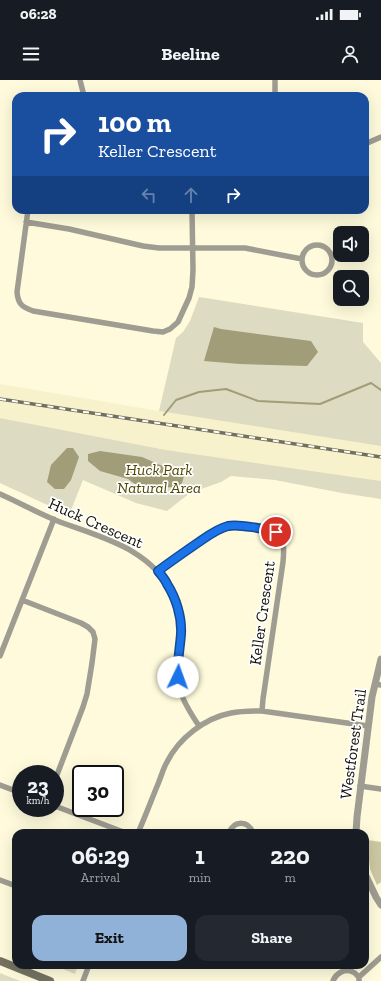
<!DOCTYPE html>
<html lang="en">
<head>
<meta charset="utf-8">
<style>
  body { margin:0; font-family:"Zilla Slab",serif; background:#242831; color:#f1f3f6; height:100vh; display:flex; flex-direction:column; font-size:15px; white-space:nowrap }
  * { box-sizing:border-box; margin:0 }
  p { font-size:13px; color:#9ea1a6 }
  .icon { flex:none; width:22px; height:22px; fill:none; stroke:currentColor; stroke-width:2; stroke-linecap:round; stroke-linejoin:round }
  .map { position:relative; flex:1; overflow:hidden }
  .sheet { position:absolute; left:12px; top:749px; width:357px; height:140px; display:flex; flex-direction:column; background:#171b24; border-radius:12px; box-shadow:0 4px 16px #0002 }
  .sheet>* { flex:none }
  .hud { position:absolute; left:12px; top:12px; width:357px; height:122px; border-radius:12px; box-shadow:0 4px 16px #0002; background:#1a4fa0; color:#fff; overflow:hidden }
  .buttons { position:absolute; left:333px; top:146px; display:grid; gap:8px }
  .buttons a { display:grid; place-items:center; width:36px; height:36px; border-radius:8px; background:#171b24; box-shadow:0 4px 16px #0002; font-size:20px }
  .speed { position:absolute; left:12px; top:685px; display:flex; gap:8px; font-size:20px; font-weight:700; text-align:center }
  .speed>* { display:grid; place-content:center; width:52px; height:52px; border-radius:50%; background:#171b24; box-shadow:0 4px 16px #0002; line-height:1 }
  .speed small { font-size:10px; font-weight:400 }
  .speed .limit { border:2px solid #111; border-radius:6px; background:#fff; color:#111 }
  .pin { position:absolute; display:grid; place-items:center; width:34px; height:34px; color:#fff; margin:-17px; border:2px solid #fff; border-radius:50%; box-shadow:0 1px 4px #0007 }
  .me { position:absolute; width:44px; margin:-22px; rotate:3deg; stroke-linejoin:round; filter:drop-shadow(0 0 3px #0008) }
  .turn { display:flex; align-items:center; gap:14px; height:84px; padding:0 20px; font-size:18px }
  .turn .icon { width:52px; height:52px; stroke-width:2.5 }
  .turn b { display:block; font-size:28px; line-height:34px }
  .lanes { display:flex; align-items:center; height:38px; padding:0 20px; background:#0003; justify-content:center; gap:20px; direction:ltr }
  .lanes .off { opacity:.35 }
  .eta { display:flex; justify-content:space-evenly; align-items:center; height:68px; text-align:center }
  .eta b { font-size:24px; font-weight:700; line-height:28px }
  .button { display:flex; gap:8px; margin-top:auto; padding:8px 20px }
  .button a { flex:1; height:46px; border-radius:12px; background:#91b2d8; color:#111; font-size:16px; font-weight:700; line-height:46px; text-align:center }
  .button a+a { background:#242831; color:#f1f3f6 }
  .status { display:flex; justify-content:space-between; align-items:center; height:28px; padding:0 20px; background:#171b24; direction:ltr }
  .status svg { height:11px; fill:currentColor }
  header { display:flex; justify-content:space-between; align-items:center; height:52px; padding:0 20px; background:#171b24; font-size:18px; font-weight:700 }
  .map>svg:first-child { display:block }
</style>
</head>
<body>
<div class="status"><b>06:28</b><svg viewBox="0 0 49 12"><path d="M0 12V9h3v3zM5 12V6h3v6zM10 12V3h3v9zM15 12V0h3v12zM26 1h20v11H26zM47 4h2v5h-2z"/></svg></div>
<header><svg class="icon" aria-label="menu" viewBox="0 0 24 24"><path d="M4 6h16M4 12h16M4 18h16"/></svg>Beeline<svg class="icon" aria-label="person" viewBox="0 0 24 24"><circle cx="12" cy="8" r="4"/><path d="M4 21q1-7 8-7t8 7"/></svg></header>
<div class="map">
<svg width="381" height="901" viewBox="0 0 381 901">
  <rect width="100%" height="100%" fill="#fefadb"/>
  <!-- built -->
  <path fill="#f7f2cb" d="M0,304L159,331L381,366V401L166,370L0,338Z"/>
  <!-- green -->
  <path fill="#dddbc1" d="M199,217L363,243V262L381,283V366L159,331L176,258L183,252L190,241Z
    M0,338L166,370L381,401V419L342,413L275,400L231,396L221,402L190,413L167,431L136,423L83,400L69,435L0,403Z
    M53,885H78L75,894Z
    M0,893L20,901H0Z"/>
  <!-- forest -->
  <path fill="#cdc9a2" d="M367,760L381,762V802L377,805L370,789Z"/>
  <!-- water -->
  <path fill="#a19d78" d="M214,247L221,249L311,261L318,272L307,286L240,284L204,281Z
    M67,368H73L79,377L71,400L64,409H55L47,402L51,385Z
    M100,371L142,377L174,391L184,396L182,403L177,407L151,408L139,407L128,399L100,391L88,381V374Z"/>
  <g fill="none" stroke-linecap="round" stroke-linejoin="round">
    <!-- stream -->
    <path stroke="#a19d78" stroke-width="2" d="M164,335L176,320L199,312L226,309L258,321L320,324L371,303L381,310"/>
    <!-- minor -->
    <path stroke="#9f9d91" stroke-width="5.5" d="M80,0L84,16
      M275,16V0
      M365,64L381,57
      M28,130L17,212C18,224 22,227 33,231L153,251L163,252L170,249L178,242L189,218L192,207L193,190L192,130
      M26,142L69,149L143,166L159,168H245L302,179
      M302 180a15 15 0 1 1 30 0a15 15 0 1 1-30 0Z
      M0,414C18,422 36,432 55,440C98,457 151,467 172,514C177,525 181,539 181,552C182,564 178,576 177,588C176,610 187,628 199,646
      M158,491C174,479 216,446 235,446C243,445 253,448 262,449C285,452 285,461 283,482L263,619L262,631
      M22,520L81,543L88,547L93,552L95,559L92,583L87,614L83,627L55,700
      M0,576L54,439
      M375,604L381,605
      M0,705L21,713
      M360,706L381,709
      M55,726L126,753
      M138,753C145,737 151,721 158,704C161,697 163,689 167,682C179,658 205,638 231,633C241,631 251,631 262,631L368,646
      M229,753C234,740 248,740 253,753
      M0,800L16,806
      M359,897L381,877
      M83,901L89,885
      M333,901C336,893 345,888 353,892C356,893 357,896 359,897V901"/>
    <!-- tertiary -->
    <path stroke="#9f9d91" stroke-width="7" d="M356,753L357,737L372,617L381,579
      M365,794L376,817L381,825"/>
    <!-- secondary -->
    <path stroke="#74725f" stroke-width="8" d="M0,881L50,901"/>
    <defs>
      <path id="rail" d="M0,319L381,377"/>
    </defs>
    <!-- rail casing -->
    <use href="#rail" stroke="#726f5d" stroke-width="3.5"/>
    <!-- rail -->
    <use href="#rail" stroke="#fff" stroke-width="2" stroke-dasharray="6" stroke-linecap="butt"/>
  </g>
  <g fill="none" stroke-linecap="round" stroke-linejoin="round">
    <defs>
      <path id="route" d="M178,597C177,582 180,568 181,554C182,537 176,518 167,504C165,499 161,495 158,491C170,482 183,473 196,464C205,458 216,449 228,446C239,444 265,449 276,452"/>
    </defs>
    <!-- route casing -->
    <use href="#route" stroke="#114b97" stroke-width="10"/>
    <!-- route -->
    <use href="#route" stroke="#1a73e8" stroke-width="7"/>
  </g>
  <g text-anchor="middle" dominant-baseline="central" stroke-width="3.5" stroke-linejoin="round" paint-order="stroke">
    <!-- park labels -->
    <g font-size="16" font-style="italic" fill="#4f4700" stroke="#fff">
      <text x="159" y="389">Huck Park<tspan x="159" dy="18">Natural Area</tspan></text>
    </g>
    <!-- street labels -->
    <g font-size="16" fill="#100e05" stroke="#fff">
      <text transform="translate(96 443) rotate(24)">Huck Crescent</text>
      <text transform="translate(262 533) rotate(-82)">Keller Crescent</text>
      <text transform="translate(353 664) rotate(-82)">Westforest Trail</text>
    </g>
  </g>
</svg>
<div class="buttons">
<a><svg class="icon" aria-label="sound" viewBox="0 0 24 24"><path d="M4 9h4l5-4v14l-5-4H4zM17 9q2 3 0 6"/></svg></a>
<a><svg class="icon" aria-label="search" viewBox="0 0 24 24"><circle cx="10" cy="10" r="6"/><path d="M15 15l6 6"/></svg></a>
</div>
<div class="speed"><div>23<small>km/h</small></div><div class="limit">30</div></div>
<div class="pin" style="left:276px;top:452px;background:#d93025"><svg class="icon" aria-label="arrive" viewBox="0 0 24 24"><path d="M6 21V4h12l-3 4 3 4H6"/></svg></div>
<svg class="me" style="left:178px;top:597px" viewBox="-20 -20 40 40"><circle r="19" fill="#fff"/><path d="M0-13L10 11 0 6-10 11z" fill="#1a73e8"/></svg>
<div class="hud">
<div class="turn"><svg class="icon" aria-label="right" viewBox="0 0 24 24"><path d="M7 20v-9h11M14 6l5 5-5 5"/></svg><div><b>100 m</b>Keller Crescent</div></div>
<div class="lanes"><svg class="icon off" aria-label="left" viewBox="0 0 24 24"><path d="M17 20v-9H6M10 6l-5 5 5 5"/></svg><svg class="icon off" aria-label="ahead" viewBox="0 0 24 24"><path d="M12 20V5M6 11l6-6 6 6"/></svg><svg class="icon" aria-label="right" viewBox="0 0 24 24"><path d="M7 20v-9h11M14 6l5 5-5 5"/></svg></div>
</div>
<section class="sheet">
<div class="eta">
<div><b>06:29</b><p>Arrival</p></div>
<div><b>1</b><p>min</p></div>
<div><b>220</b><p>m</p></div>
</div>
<div class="button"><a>Exit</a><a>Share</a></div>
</section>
</div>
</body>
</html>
